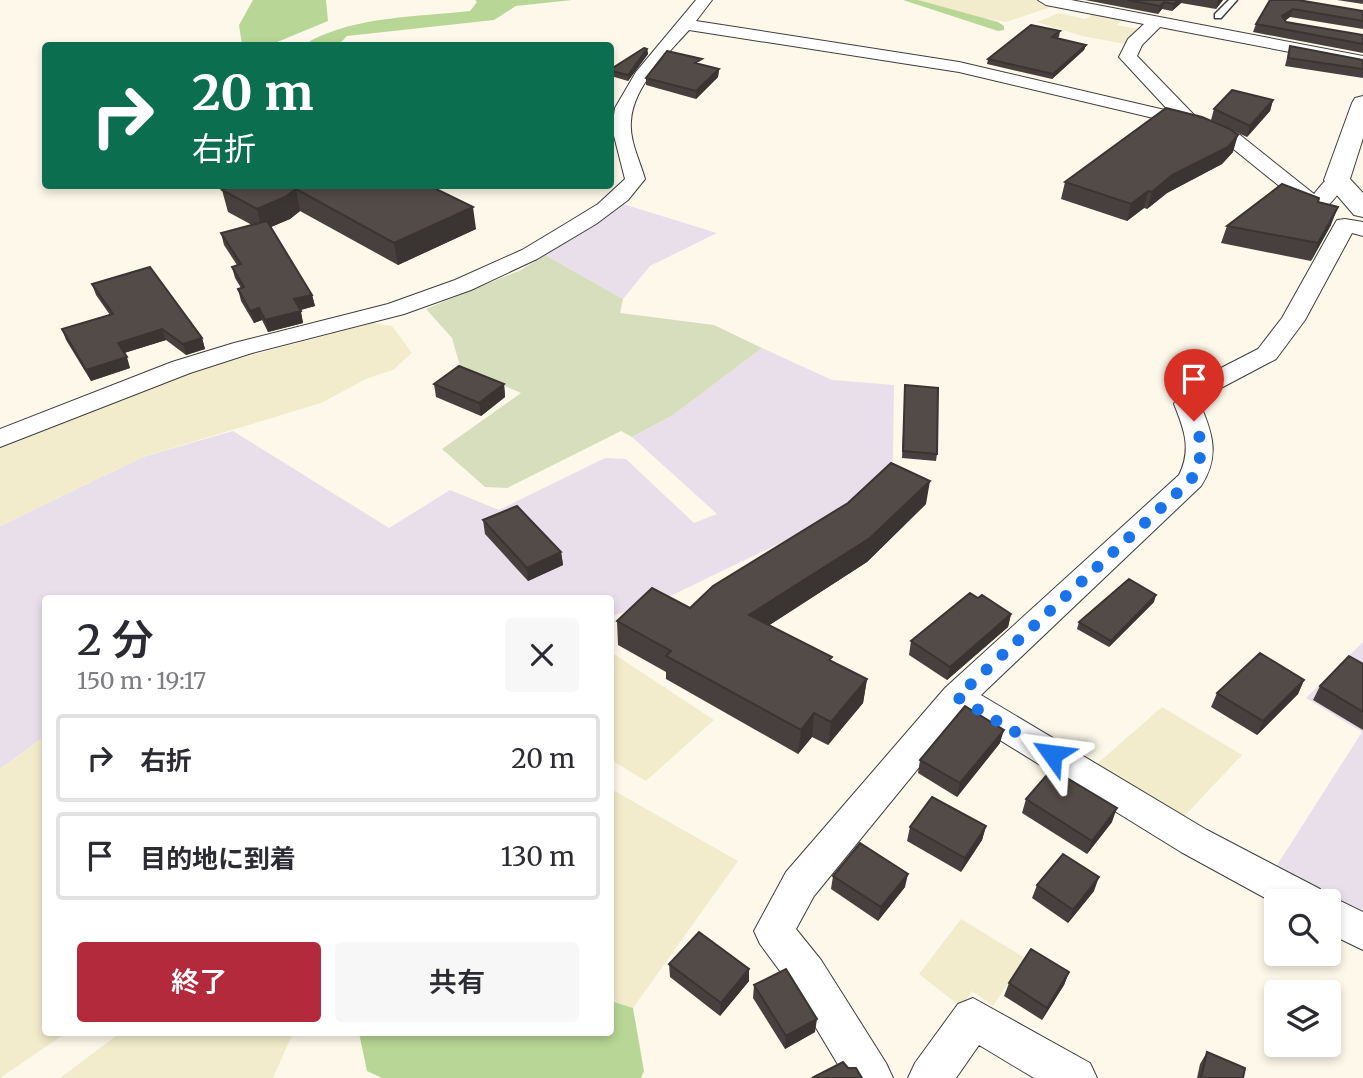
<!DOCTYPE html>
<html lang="ja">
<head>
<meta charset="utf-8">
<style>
  body { margin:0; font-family:Merriweather,"Noto Sans JP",serif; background:#f7f7f7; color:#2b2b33; height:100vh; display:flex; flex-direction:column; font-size:26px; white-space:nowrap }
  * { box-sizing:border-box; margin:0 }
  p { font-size:23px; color:#7c7c81 }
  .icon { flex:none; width:38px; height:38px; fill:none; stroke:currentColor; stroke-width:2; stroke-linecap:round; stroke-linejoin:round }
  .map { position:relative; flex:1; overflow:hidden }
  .drawer { position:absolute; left:42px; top:595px; width:572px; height:441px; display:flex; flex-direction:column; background:#fff; border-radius:7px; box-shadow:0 4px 10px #0003 }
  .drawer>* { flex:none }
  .banner { position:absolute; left:42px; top:42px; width:572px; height:147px; border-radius:7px; box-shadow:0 4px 10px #0003; background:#0b6e4f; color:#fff; overflow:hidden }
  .buttons { position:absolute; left:1264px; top:889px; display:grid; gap:14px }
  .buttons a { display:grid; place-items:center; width:77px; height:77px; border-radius:7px; background:#fff; box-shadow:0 4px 10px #0003; font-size:35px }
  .pin { position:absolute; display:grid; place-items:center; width:60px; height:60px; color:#fff; margin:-72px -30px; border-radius:50% 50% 50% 0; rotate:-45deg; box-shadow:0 0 7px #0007 }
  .pin .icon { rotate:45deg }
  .me { position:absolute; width:77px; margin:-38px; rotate:301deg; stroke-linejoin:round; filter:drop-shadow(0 0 5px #0008) }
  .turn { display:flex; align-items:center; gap:24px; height:147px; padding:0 35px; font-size:32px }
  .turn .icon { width:91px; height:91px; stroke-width:2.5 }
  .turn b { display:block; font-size:49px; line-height:60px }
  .round { display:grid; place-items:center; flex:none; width:74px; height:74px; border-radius:7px; background:#f7f7f7 }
  .overview { display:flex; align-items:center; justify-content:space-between; height:119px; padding:0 35px }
  h1 { font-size:42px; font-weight:600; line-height:52px }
  .button { display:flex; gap:14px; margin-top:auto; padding:14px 35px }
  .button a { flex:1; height:80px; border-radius:7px; background:#b32a3c; color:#fff; font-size:28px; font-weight:600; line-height:80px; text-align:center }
  .button a+a { background:#f7f7f7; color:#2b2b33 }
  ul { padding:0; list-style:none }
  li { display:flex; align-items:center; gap:21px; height:88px; margin:0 14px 10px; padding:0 21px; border:4px solid #e1e1e2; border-radius:7px }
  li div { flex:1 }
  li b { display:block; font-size:26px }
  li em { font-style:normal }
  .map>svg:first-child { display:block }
</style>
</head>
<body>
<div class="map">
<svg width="1363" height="1078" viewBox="0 0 1363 1078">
  <rect width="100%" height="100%" fill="#fef8ea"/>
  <!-- industrial -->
  <path fill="#e8dfea" d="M623,204L717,233L650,266L623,299L545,255Z
    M762,348L832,380L894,385L893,461L836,516L658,602L611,616V598H46L45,736L0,769V526L143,457L233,431L389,528L450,490L499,510L605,458L626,459L694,523L717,514L632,437L673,415Z
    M1363,642V919L1272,873L1362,732L1306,698Z"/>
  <!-- farmland -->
  <path fill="#f2eccc" d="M918,0H1038L1057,5L1006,22L971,16Z
    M1059,13L1086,19L1094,13L1123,19L1117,25L1142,30L1130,45L1082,36L1037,22Z
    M373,323L392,326L412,353L393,370L368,378L321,403L143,457L0,526V446L196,370Z
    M611,652L714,720L646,781L611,760Z
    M1162,707L1242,755L1178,823L1091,769Z
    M45,736L46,1032L66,1033L0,1078V769Z
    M611,789L738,861L633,1008L611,1001Z
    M961,919L1025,958L993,1006L972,991L961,1007L919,974Z
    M279,1033L292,1035L273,1078H60L120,1033Z"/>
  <!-- forest -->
  <path fill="#b8d696" d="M253,0H326L328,21L270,45H242L239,25Z
    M475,0H572L516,6L494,20L347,36L338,45H309L310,41C358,16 417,17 470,11L477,2Z
    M903,0H918L998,22L1004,26V30L998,31Z
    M611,1001L633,1008L644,1071L641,1078H382L367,1071L359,1033L611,1032Z"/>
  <!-- cemetery -->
  <path fill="#d6debd" d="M545,255L623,299L620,313L714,325L762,348L673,415L632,437L621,431L507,488L485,487L442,449L521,393L460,366L452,338L426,309L521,270Z"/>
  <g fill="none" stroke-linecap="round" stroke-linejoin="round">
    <defs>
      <path id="service" d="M1229,0H1237L1221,18H1215V14Z"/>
      <path id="minor" d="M696,0H712L696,21L959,62L1169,111L1119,57L1128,39L1144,24L1046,5L1038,0H1071L1363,56V66L1160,27L1142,45L1137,56L1196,117L1240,135L1314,194C1323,183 1329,172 1344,176L1347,180C1338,194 1327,215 1309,210L1226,143L1183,125L959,72L689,30C668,54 633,86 631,121C629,140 640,161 645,179L628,200L596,224L537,259L471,290L404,314L252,353L190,373L0,447V429L172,362L234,343L388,304L455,280L522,250L562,226L598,204L625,179L612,128L615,108L636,72Z
        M1345,219L1363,222V236L1352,233L1305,320L1276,359L1202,398L1200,404C1213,434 1220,457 1201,486L981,695L1207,830L1320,889L1324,897L1328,895L1363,912V950L1328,933V901H1276V904L1181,852L961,716L814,896L796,929L821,960L886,1063L893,1078H846L791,986L760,944L754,931L786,872L945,688L1179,475C1192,449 1184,429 1174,404L1182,388L1258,349L1282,318L1334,225L1337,220Z
        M973,998L1090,1063L1097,1078H1034L979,1045L956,1078H908L915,1063L958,1004Z"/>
      <path id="tertiary" d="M1363,96V138L1350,179L1363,193V217L1354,215L1324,180L1352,103L1355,98Z"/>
    </defs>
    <!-- service casing -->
    <use href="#service" stroke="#3e3e3e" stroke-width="3"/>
    <!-- minor casing -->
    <use href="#minor" stroke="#3e3e3e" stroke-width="2"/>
    <!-- tertiary casing -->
    <use href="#tertiary" stroke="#3e3e3e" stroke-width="2"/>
    <!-- service -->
    <use href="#service" fill="#fff" fill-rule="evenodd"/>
    <!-- minor -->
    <use href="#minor" fill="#fff" fill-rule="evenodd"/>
    <!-- tertiary -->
    <use href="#tertiary" fill="#fff" fill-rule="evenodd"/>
  </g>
  <!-- wall -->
  <path fill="#47403e" d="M1085,0H1223L1216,9L1181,3L1172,11L1162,9L1158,14Z
    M1270,0L1363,11V29L1290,17L1285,21L1286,22L1363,35V53L1253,32L1256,24Z
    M1337,0H1363V4Z
    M1060,31L1059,37L1057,38L1086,45L1084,50L1052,79L987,64L988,59Z
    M1290,46L1363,60V78L1285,66Z
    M647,49L648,54L628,81L611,76V69Z
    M702,65L719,69L718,77L696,99L646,85V78Z
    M1273,100L1270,111L1247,137L1231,130L1233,152L1222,164L1167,193L1147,209L1144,208L1127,221L1061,199L1065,182L1223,126L1211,120L1214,109Z
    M430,186L476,229L398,265L300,211L290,219L270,227L312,295L315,306L300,310L303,323L268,332L262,320L254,323L241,301L238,289L241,288L235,278L232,267L237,265L224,245L221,233L252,225L228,212L222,190Z
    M1318,202L1331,225L1311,261L1221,243L1227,226Z
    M92,284L202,338L205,349L186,355L166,340L124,353L130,368L91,381L66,340L62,329L110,315L96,295Z
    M434,384H504L505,397L481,416L436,397Z
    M905,385L937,454L936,461L902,458Z
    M926,504L867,562L769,625L831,661L867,679L863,703L828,745L812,737L798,754L666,679V672L618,645L617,621L690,608Z
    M483,520L561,552L563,565L528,581L485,534Z
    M978,598L1011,614L1008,627L947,680L909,655L911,641Z
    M1154,602L1109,647L1077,629L1079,622Z
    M1363,664V730L1313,700L1320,686Z
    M1304,680L1298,694L1257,735L1211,707L1217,693Z
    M1000,743L957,797L918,773L920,760Z
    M1026,799L1112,822L1087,854L1022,813Z
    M986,826L982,840L961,872L907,841L910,827Z
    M833,876L905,887L878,921L831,889Z
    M1037,885L1094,891L1068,923L1032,898Z
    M669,964L749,981L720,1016L670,977Z
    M1069,972L1064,985L1042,1020L1004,996L1009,983Z
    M754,985L815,1032L785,1049L753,998Z
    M1207,1052L1243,1078H1197L1200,1064Z"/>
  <!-- shaded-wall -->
  <path fill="#3a3432" d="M1178,0H1182L1181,3L1172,11L1174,4Z
    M1219,0H1223L1216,9L1218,1Z
    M1164,2L1162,9L1158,14L1160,6Z
    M1293,9L1290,17L1279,24L1282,16Z
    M1086,45L1084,50L1052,79L1053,74Z
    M647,49L648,54L628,81V75Z
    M719,69L718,77L696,99V91Z
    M1273,100L1270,111L1247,137L1250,126Z
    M1238,135L1233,152L1222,164L1167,193L1147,209L1152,192L1172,175Z
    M296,189L300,211L290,219L262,231L257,209Z
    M1148,191L1144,208L1127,221L1131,204Z
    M473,207L476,229L398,265L394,243Z
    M1338,207L1331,225L1311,261L1318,243Z
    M312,295L315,306L297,311L294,299Z
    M259,308L262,320L254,323L250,311Z
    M301,311L303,323L268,332L265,320Z
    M162,329L166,340L121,354L118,343Z
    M202,338L205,349L186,355L183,344Z
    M127,357L130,368L91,381L86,370Z
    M504,384L505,397L481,416L479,403Z
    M930,481L926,504L867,562L748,639L749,615Z
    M561,552L563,565L528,581L527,568Z
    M1156,595L1154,602L1109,647L1111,641Z
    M1011,614L1008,627L947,680L950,667Z
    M867,679L863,703L828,745L831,722Z
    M1304,680L1298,694L1257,735L1263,721Z
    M814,713L812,737L798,754L801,730Z
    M1004,730L1000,743L957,797L960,783Z
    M1117,808L1112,822L1087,854L1092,841Z
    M986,826L982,840L961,872L965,858Z
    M908,874L905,887L878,921L881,907Z
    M1099,877L1094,891L1068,923L1073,910Z
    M749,969V981L720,1016L721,1003Z
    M1069,972L1064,985L1042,1020L1047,1008Z
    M817,1019L815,1032L785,1049L786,1036Z"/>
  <!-- building -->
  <path fill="#534b48" stroke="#3a3432" stroke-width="2" d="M1127,0H1178L1174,4L1164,2L1160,6Z
    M1270,0H1298L1363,11V21L1293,9L1282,16L1286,22L1363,35V44L1256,24Z
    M1031,25L1060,31L1052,37L1086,45L1053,74L988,59Z
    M1290,46L1363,60V69L1288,58Z
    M644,48L647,49L628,75L611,71V69Z
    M667,51L702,59L695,63L719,69L696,91L646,78Z
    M1232,90L1273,100L1250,126L1214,109Z
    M1166,108L1202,117L1230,129L1238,135L1228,147L1172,175L1152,192L1148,191L1131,204L1065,182Z
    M1282,184L1319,198L1318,202L1338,207L1318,243L1227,226Z
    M232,186H430L473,207L394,243L296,189L285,197L257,209L222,190Z
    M267,221L312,295L294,299L301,311L265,320L259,308L250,311L238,289L244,287L232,267L241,264L221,233Z
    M150,267L202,338L183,344L162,329L118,343L127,357L86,370L62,329L113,314L92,284Z
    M459,366L504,384L479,403L434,384Z
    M905,385L938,388L937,454L903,451Z
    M891,463L930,481L870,538L749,615L832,657L829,660L867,679L831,722L814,713L801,730L666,656L671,651L617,621L652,588L690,608L713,586L848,503Z
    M517,506L561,552L527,568L483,520Z
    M1129,579L1156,595L1111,641L1079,622Z
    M970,593L978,598L982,595L1011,614L950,667L911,641Z
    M1260,653L1304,680L1263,721L1217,693Z
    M1349,656L1363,664V712L1320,686Z
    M965,706L1004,730L960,783L920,760Z
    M1052,769L1117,808L1092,841L1026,799Z
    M932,797L986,826L965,858L910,827Z
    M860,843L908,874L881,907L833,876Z
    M1063,854L1099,877L1073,910L1037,885Z
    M699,932L749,969L721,1003L669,964Z
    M1031,949L1069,972L1047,1008L1009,983Z
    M786,969L817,1019L786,1036L754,985Z
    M1207,1052L1245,1068L1243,1078H1201Z
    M843,1062L848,1068H856L862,1078H812Z"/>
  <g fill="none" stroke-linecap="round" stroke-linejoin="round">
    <!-- route -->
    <path stroke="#1a73e8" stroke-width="12" stroke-dasharray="0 21.6" d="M1052,754L957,697L1191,480C1203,458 1204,444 1194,421"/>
  </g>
</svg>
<div class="buttons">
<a><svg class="icon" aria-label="search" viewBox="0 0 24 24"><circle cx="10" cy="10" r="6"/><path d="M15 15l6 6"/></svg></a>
<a><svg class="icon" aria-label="layers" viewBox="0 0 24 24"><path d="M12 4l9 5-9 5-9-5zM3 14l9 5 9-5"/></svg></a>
</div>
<div class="pin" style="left:1194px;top:421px;background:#d93025"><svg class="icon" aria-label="arrive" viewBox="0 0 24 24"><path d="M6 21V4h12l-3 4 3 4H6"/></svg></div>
<svg class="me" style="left:1052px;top:754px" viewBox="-20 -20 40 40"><path d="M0-17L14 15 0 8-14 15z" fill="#1a73e8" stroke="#fff" stroke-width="4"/></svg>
<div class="banner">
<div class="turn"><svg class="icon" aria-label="right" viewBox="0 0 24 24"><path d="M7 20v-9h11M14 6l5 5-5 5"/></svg><div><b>20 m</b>右折</div></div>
</div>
<section class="drawer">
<div class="overview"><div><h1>2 分</h1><p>150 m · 19:17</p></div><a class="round"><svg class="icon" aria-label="close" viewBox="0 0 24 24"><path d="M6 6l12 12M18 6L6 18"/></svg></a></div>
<ul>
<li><svg class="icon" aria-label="right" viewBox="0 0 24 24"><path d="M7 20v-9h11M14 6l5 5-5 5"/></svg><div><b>右折</b></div><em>20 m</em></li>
<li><svg class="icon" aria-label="arrive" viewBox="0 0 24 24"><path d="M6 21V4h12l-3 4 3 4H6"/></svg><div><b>目的地に到着</b></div><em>130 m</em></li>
</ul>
<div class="button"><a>終了</a><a>共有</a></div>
</section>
</div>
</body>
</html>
